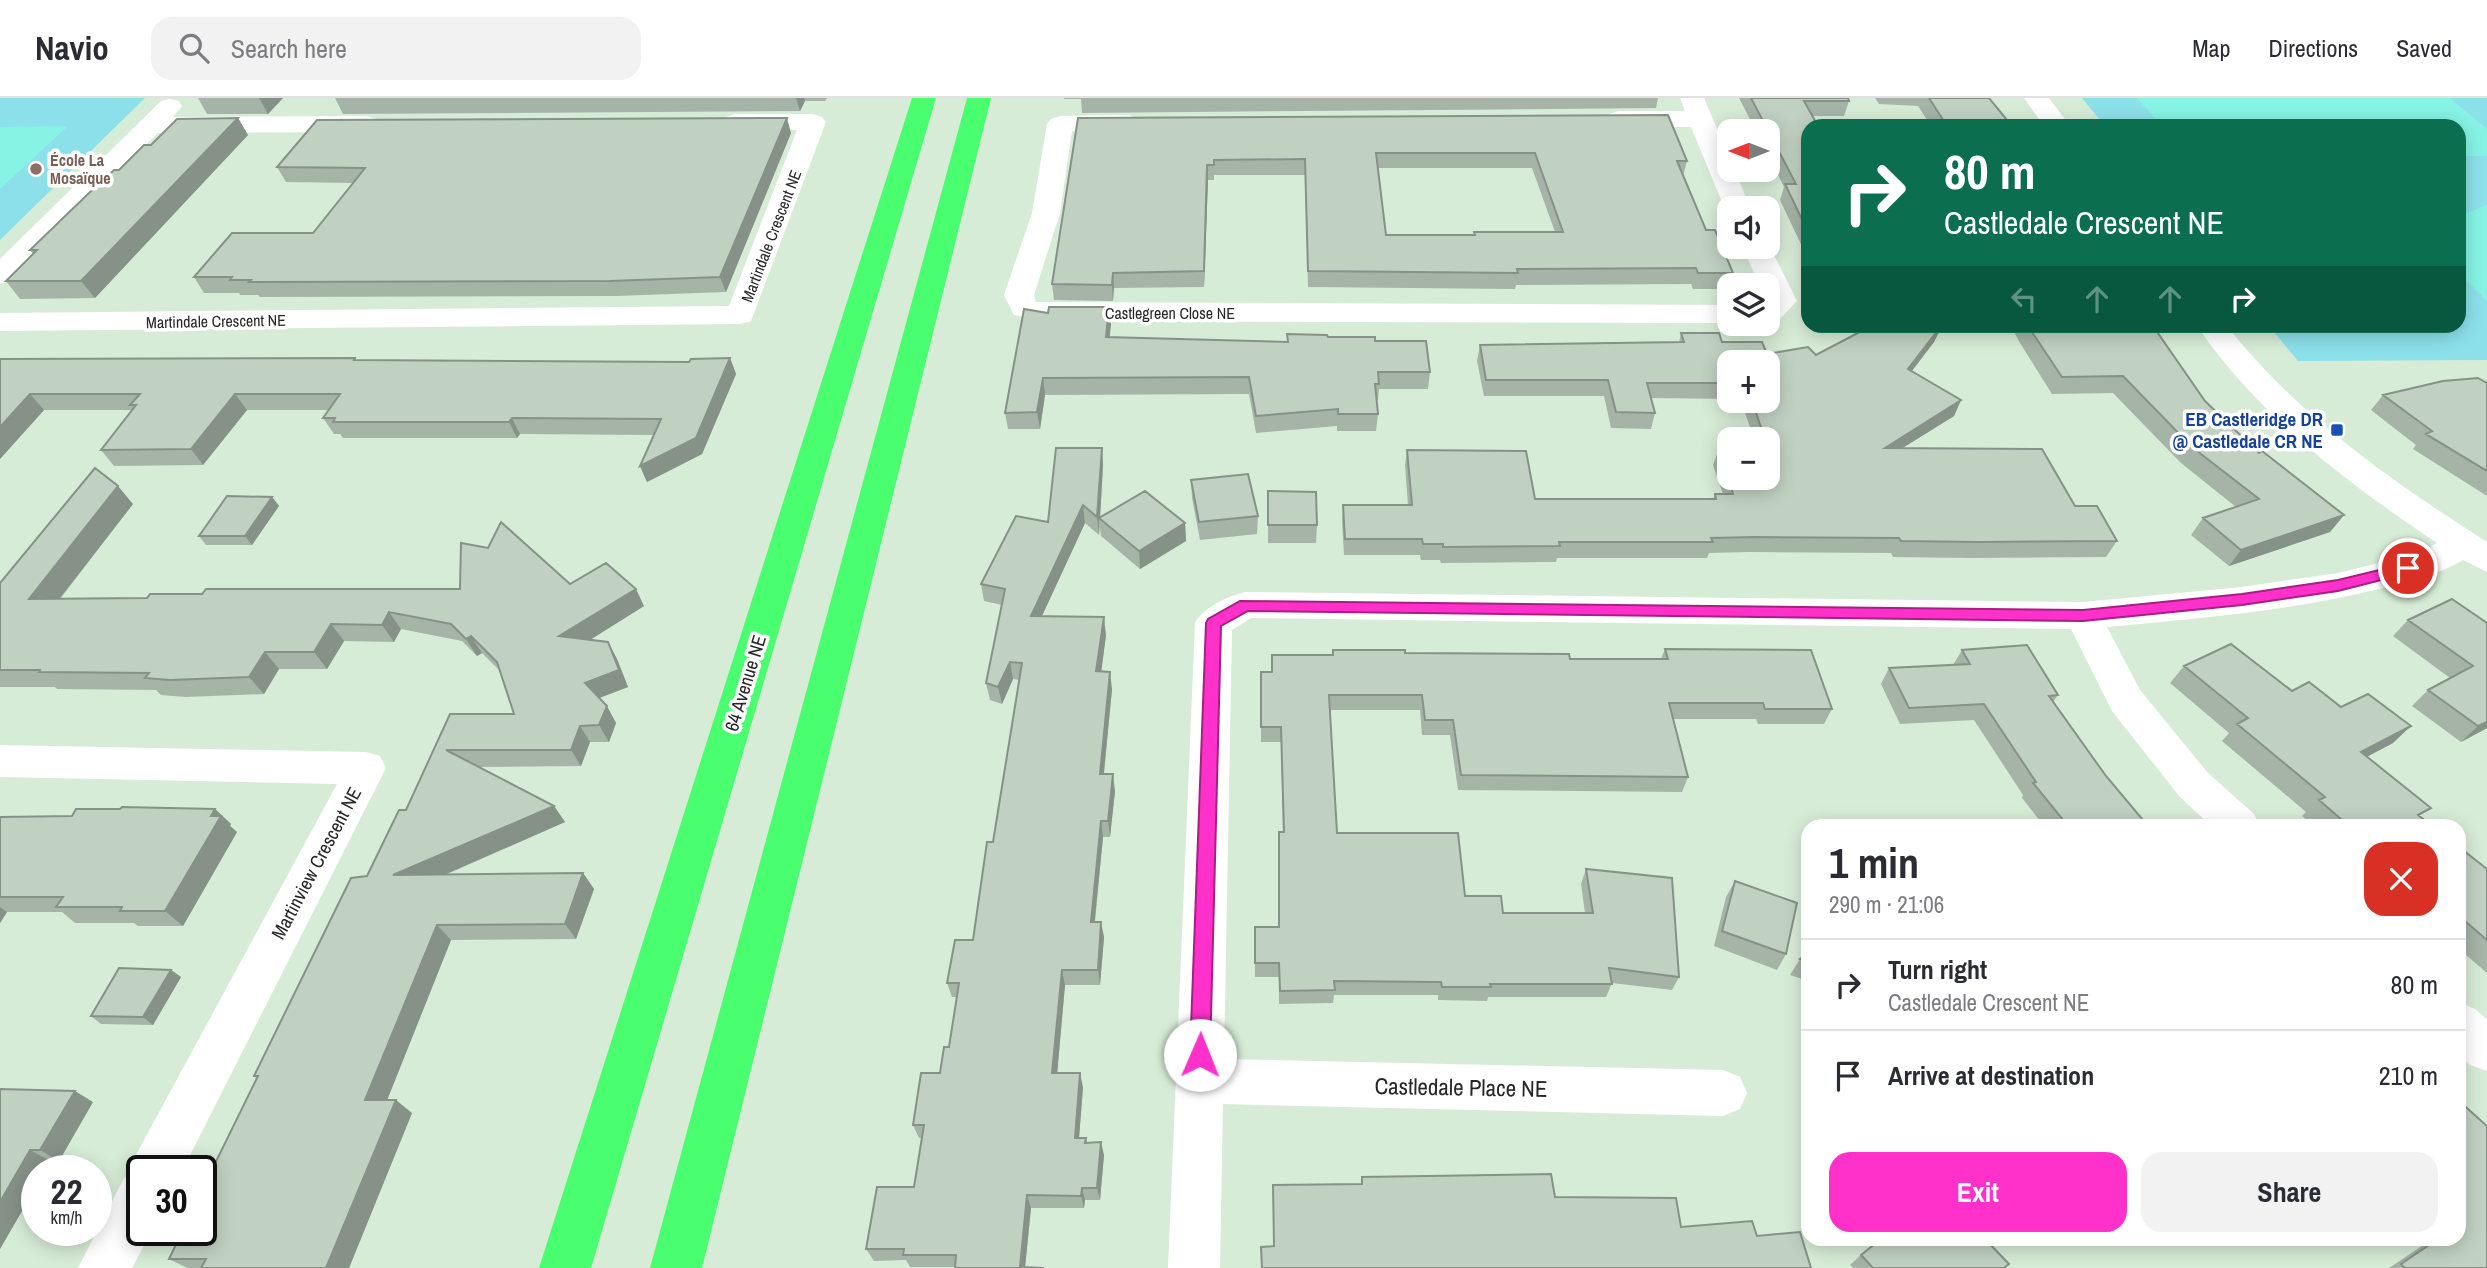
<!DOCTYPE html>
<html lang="en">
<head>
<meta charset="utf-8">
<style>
  body { margin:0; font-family:"Archivo Narrow",sans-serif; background:#f2f2f3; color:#2b2b33; height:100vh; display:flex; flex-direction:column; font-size:26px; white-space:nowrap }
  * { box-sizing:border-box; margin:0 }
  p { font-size:23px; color:#7c7c81 }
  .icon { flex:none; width:38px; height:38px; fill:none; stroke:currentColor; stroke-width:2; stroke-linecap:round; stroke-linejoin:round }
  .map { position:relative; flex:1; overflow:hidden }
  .panel { position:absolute; left:1801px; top:721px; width:665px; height:427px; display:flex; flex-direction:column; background:#fff; border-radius:21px; box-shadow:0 4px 18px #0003 }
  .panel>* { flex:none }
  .banner { position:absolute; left:1801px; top:21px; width:665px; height:214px; border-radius:21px; box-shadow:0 4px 18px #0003; background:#0b6e4f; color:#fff; overflow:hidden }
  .needle { width:46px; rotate:270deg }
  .fabs { position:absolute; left:1717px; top:21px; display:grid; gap:14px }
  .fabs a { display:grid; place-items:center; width:63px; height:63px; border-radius:14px; background:#fff; box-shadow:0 4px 18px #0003; font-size:35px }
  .speed { position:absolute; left:21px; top:1057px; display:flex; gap:14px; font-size:35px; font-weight:700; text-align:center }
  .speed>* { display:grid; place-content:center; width:91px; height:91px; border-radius:50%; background:#fff; box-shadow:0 4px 18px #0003; line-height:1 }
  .speed small { font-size:18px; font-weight:400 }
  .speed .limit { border:4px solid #111; border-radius:10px; background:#fff; color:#111 }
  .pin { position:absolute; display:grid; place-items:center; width:60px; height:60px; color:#fff; margin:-30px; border:4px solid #fff; border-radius:50%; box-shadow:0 2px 7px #0007 }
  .me { position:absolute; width:77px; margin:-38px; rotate:1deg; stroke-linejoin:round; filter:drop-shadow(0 0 5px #0008) }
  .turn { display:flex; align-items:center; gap:24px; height:147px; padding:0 28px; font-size:32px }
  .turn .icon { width:91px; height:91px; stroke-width:2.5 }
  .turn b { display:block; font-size:49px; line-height:60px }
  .lanes { display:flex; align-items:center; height:66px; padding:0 28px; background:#0003; justify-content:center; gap:35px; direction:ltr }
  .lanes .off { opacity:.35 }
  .round { display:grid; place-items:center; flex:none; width:74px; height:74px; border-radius:21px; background:#f2f2f3 }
  .headline { display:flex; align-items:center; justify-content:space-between; height:119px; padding:0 28px }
  h1 { font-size:42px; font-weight:700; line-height:52px }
  .button { display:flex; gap:14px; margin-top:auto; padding:14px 28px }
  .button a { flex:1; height:80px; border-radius:21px; background:#ff31ca; color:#fff; font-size:28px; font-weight:700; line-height:80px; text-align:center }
  .button a+a { background:#f2f2f3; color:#2b2b33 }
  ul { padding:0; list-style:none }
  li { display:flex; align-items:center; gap:21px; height:91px; padding:0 28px; border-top:2px solid #e1e1e2 }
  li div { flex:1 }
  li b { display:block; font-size:26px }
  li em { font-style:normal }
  header { display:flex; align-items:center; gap:42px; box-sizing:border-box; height:98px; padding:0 35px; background:#fff; border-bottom:2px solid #e1e1e2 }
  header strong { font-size:33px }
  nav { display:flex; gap:38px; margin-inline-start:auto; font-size:24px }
  .search { width:490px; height:63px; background:#f2f2f3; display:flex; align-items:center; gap:18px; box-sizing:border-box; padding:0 24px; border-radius:21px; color:#7c7c81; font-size:26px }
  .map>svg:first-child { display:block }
</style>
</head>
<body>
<header>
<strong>Navio</strong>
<div class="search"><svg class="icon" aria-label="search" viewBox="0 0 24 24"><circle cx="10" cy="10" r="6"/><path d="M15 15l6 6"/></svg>Search here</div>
<nav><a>Map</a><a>Directions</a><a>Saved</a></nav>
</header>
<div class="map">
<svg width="2487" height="1170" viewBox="0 0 2487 1170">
  <rect width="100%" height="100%" fill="#d7ecd7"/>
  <!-- green -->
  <path fill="#8ce0ea" d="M0,0H145L0,142Z
    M2082,0H2487V262L2298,263L2269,228H2459V28H2105Z"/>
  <!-- pitch -->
  <path fill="#86f3e4" d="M2137,0H2450L2487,31V58H2459V28H2162Z
    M68,28L0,91V29Z
    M2487,107V203L2459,175V118Z"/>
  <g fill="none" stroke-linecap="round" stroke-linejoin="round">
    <!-- minor -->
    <path fill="#fff" fill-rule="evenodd" d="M1680,0H1704L1729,59V72H1735L1750,110H1729L1727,116L1691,29H1618L1609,26L1605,21L1609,16L1618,13H1685Z
      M2024,0H2049L2070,28H2044Z
      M170,1L179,3L182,8L173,19L367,18L376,21L380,26L376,31L367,34L158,35L10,183L0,186V161L161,3Z
      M735,16H813L822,19L826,24L751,223L740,226L0,233V215L729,208L797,32L726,29L722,24L726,19Z
      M1128,17L1137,20L1141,25L1137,30L1072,33L1060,115L1034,197L1036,204L1729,207V225L1048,223L1014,217L1004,197L1032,115L1047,26L1051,21L1060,18Z
      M1768,145L1797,203L1779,222L1768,225V187H1760L1742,149H1768Z
      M2197,228H2227C2299,319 2390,382 2487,444V474L2463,462C2438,477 2411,483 2383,490C2292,513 2200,520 2107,529L2140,592L2208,675L2254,716L2260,728H2211L2180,699L2112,613L2071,531L1251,520L1232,532L1224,961L1723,972L1740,979L1747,995L1740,1011L1723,1018L1223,1006L1220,1170H1168L1195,525C1205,508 1227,499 1245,494L2083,504L2242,489L2338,475L2420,455L2437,445C2346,384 2260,319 2197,228Z
      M0,647L366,654L380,658L386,670L182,1073H142V1132H152L132,1170H78L124,1080L132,1077L130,1073L137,1055L337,686L0,679Z
      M2459,904L2475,911L2487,921V973L2470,967L2459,956Z"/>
    <!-- major -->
    <path fill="#49ff6f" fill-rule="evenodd" d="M912,0H936L591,1170H539Z
      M967,0H991L702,1170H650Z"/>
  </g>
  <!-- wall -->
  <path fill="#a5b4a6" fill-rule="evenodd" d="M198,0H283L268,16H207Z
    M335,0H827L825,3H805L800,13L343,16Z
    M1064,0H1658L1656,10L1082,15L1081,1H1064Z
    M1739,0H1848L1849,3L1844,18H1812L1808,28V161L1780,102L1784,89L1768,56V33H1756Z
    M1875,0H1989L2012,28H1931L1918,8L1879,6Z
    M238,20L248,37L95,200L20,201L6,183L33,156L30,152L119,72L151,47Z
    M1078,20L1687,63L1683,78L1706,132L1733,175L1728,191H1693L1691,186L1516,187L1515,191L1308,189L1305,77H1214V82H1208L1204,189L1114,190L1113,203L1054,202L1052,186ZM1378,70H1532L1555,134H1474V137H1386Z
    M791,35L726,194L616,198L260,199L258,197H240L239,195H204L194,179L313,135L353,85L286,84L277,69Z
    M1024,211L1111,226L1109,239L1287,244L1328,239L1375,243L1430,274L1428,291H1379L1378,302H1376L1378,316L1376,333H1337V328L1256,335L1249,296L1045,297L1040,331H1008L1005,315Z
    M1863,228H1942L1934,244L1912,273L1961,302L1954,318L1902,350L2075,408L2117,443L2106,459L1970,460L1893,459L1891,455L1748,454L1709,455L1707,460H1557L1556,464L1441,465L1440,462H1421L1420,457H1344L1342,423L1343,407H1408L1405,367L1407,352L1535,401H1713L1715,396H1723L1713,367L1719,351L1768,380V341H1754L1741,303H1768L1729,264V301L1651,300L1655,315L1651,331L1611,330L1604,298H1484L1477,263L1480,247L1679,244L1681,235L1767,256L1816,257L1865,231Z
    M2011,228H2153L2205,303L2259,355L2344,417L2330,434L2229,468L2191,437L2203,420L2236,409L2181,365L2113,295L2052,296L2020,245Z
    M730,260L736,276L702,356L647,384L640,368L654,337L520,336L517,340H343L340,336H334L323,320L329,312H247L203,367L114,368L101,352L133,312H44L0,361V261L689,264Z
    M2487,285V398L2413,351L2416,347L2371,312L2383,297Z
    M1102,350L1103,367L1100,419L1185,425L1186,443L1140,471L1101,438L1100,430L1099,437L1085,425L1042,518L1106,537L1101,574L1112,591L1104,676L1115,693L1110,739H1103L1095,824L1104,839L1100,887H1065L1057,975L1083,989L1079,1040H1086L1087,1045L1104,1057L1100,1102H1085L1084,1110H1031L1025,1169H910L906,1162L874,1163L866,1151L914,1089L922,1040H919L913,1027L940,975L949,949L957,899H952L947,885L973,842L993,744L1019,582L1013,581L1002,606L990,602L986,585L1002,507L984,503L981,486L1048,424Z
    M1191,382L1258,418L1257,436L1200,442L1192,400Z
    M1268,393L1317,427L1316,445H1268Z
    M272,399L279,408L252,447H206L199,438Z
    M133,406L60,501L147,500L202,496L460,491L570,486L644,508L590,542L608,544L617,561L628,589L599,600L616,625L609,644H590L581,668L478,669L554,708L565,724L445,777L583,775L594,791L576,841L451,842L387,1002L412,1015L349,1170H187L169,1161L257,981L254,978L367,778L406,712L450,616H514L500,573L482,555L477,558L462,543L401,531L394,544L344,543L327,571H279L264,596L186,599L161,597L156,592L57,591L55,589H0V485Z
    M2408,522L2487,525V630L2461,644L2412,608L2428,592L2450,580L2393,538Z
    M1665,551L1832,611L1824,626H1758L1756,621H1673L1688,679L1682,694L1458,692L1450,637H1422L1420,612H1330L1337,735L1503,815H1585L1581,786L1586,771L1679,879L1672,892L1612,885L1606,899H1488L1487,903L1438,902V897H1334L1333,905L1279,906V879H1255V829H1278L1279,734H1283L1281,644H1261V574H1271L1272,557H1333V552L1570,561H1661Z
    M1962,552L2058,597L2053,604L2106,678L2148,728H2044L2022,700L2023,697L1974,622L1900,626L1881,586L1889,570L1953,567Z
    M2184,568L2292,593L2341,609L2393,645L2367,659L2421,719L2432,728H2313L2302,718L2306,714L2222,643L2229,635L2170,585Z
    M215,711L231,726L230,728L237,734L183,828H138L134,825H75L62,814H7L0,825V719L72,718Z
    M2459,749L2487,771V875L2459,851Z
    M1735,783L1786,856L1777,872L1714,848L1726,799Z
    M1808,855V883L1790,877L1800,861Z
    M171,872L181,879L153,927L101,926L91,918Z
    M0,991L93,1004L59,1063H50L37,1073V1087L0,1151Z
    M2459,1003L2487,1170H2389L2432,1141H2459Z
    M1861,1157L2004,1170H1853L1850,1167Z"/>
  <!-- shaded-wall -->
  <path fill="#869287" d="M259,0H283L268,16Z
    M796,0H804L805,3L800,13Z
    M238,20L248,37L95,200L81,183Z
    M787,20L791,35L726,194L720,179Z
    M1207,67L1208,82L1204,189V173Z
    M1113,175L1114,190L1113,203L1112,187Z
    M1109,209L1111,226L1108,256L1106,239Z
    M1942,228L1934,244L1901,287L1908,271Z
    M730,260L736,276L702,356L647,384L640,368Z
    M1043,280L1045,297L1040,331L1037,314Z
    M30,296L44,312L0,361V329Z
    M235,296L247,312L203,367L191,351Z
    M1961,302L1954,318L1877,366L1885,350Z
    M512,320L520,336L517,340L509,324Z
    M1102,350L1103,367L1100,421L1099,420V437L1097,419Z
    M118,388L133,406L46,518L29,501Z
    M272,399L279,408L252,447L245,438Z
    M1083,407L1085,425L1034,535L1031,518Z
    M2344,417L2330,434L2229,468L2241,452Z
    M1185,425L1186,443L1140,471L1139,453Z
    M636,491L644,508L569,555L559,538Z
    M389,514L401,531L394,544L382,527Z
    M1104,519L1106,537L1099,591L1096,573Z
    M331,526L344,543L327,571L314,554Z
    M471,538L482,555L477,558L466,541Z
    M608,544L617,561L628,589L594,602L585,585Z
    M265,554L279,571L264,596L249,579Z
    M1010,564L1013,581L1002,606L998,589Z
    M1110,574L1112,591L1102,693L1100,676Z
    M607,608L616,625L609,644L599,627Z
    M2487,624V630L2461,644L2478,628Z
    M580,628L590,644L581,668L571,652Z
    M2411,628L2393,645L2343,671L2361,654Z
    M1113,676L1115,693L1110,739L1108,723Z
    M554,708L565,724L407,793L393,777Z
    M215,711L231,726L230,728L237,734L183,828L165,813Z
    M1101,723L1103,739L1093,839L1091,824Z
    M583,775L594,791L576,841L565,826Z
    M0,809L7,814L0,825Z
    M1101,824L1104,839L1100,887L1098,872Z
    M437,827L451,842L382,1015L365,1002Z
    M171,872L181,879L153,927L143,919Z
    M1062,872L1065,887L1056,989L1052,975Z
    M1080,975L1083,989L1078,1053L1075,1040Z
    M75,993L93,1004L59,1063L40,1052Z
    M396,1002L412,1015L349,1170H326Z
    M1101,1044L1104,1057L1100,1102L1097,1090Z
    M30,1052L50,1063L45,1073H37V1087L0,1151V1104Z
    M1082,1090L1085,1102L1084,1110L1081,1098Z
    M1027,1097L1031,1110L1025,1170H1020Z"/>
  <!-- building -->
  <path fill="#c0d1c1" stroke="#869287" stroke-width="2" fill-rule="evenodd" d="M1751,0H1848L1849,3H1804L1818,28H1808V134L1785,86H1796Z
    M1929,0H1989L2012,28H1947Z
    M1668,17L1687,63H1677L1706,132H1715L1733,175H1698L1696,170L1517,171L1518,175L1308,173L1305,61L1214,62V67H1207L1204,173L1113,175L1112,187L1052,186L1078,20ZM1376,55H1535L1563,134H1474L1475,137H1386Z
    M238,20L81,183H6L37,152H30L90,94L114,72H119L144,47H151L177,21Z
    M787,20L720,179L609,183L249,184L251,182H230L232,179H194L232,135H313L365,70L277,69L317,22Z
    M1049,209H1109L1106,239L1288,244L1287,236L1327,237L1328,239H1375V243H1426L1430,274H1378L1379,286H1375L1378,316H1338V311L1256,318L1249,279L1043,280L1037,314L1005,315L1024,211L1048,215Z
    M1871,228H1941L1908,271L1961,302L1885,350L2042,351L2075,408H2097L2117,443L1979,444L1901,443L1899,440L1754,439L1711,440L1713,444H1559L1560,448L1443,449V446H1423L1422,441H1345L1343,407H1412L1407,352L1526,353L1535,401H1716L1715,396H1733L1719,351H1729V380H1768V341H1765L1752,303H1768V264H1729V285H1647L1655,315L1616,314L1608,282H1486L1480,247L1684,244L1681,235H1719L1722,244H1762L1767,256L1808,249L1816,257Z
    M2028,228H2153L2205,303L2259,355L2262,353L2344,417L2241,452L2203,420L2259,401L2192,349L2123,278L2062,279Z
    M355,260L354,262L689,264L691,261L730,260L696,340L640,368L661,321L512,320L509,324H333L335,320H323L340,296H235L191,351L101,352L136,307H130L140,296H30L0,329V261Z
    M2478,280L2487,285V373L2426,336L2432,333L2383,297L2443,283Z
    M1056,350H1102L1097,419L1083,407L1031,518L1104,519L1096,573L1110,574L1100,676H1113L1108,723H1101L1091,824H1101L1098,872H1062L1052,975H1080L1075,1040H1086L1085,1045L1101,1044L1097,1090H1082L1081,1098L1027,1097L1020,1169L1044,1170H955L956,1157H903L904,1151H866L877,1089H914L924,1027H913L921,975H940L944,949H949L959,885H947L955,842H973L987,744H993L1022,565L1010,564L998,589L986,585L1005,491L981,486L1016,418L1048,424Z
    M95,370L118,388L29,501L147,500L150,496H202L206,491H460L461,445L488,450L501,424L570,486L606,465L636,491L559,538L608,544L619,572L585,585L607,608L599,627L580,628L571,652H446L554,708L393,777L583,775L565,826L437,827L365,1002H396L326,1170H201L206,1161H169L183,1132H201V1094L258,978H254L351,780L367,778L399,712H406L450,616H514L497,564L471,538L466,541L451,526L389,514L382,527L331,526L314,554H265L249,579L170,582L145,580L149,575L39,574L40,572H0V485Z
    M1248,376L1258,418L1199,424L1191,382Z
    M1145,393L1185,425L1139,453L1099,420Z
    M1268,393L1316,394L1317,427H1268Z
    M227,398L272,399L245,438H199Z
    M2452,501L2487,525V624L2478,628L2428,592L2473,568L2408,522Z
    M2231,546L2292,593L2309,584L2341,609L2368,596L2411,628L2361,654L2431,710L2418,717L2432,728H2349L2319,702L2325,699L2237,626L2248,620L2184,568Z
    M2027,547L2058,597L2049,598L2106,678L2148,728H2068L2033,685L2036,684L1984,606L1909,610L1889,570L1970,566L1962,552Z
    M1665,551L1811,552L1832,611H1765L1763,605H1669L1688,679L1461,677L1453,622H1425L1422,597H1329L1337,735H1458L1465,798H1501L1503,815H1593L1586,771L1672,780L1679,879L1609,870L1612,886H1490L1491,889H1442L1441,884L1334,883L1335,892L1280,893L1279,865H1255V829H1279V734H1284L1281,629H1261V574H1272V557H1333V552H1405V555L1569,556L1570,561H1668Z
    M122,709L215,711L211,718H221L165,813H120L122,809H56L63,799H0V719L72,718L76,711H120Z
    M2459,749L2487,771V842L2459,818Z
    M1735,783L1797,805L1786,856L1722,833Z
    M1808,855V864L1800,861Z
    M119,870L171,872L143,919L91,918Z
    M0,991L75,993L40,1052H30L0,1104Z
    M2459,1003L2487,1028V1170H2405L2401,1166L2438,1141H2459V1127L2460,1126L2459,1125Z
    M1551,1076L1555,1099L1676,1100L1681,1129L1752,1123L1757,1138L1800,1134L1811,1170H1262L1261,1149L1274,1148L1273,1087L1362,1086V1079Z
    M1881,1141H1985L2009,1166L2004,1170H1873L1861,1157Z"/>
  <!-- route -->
  <path fill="#ff31ca" stroke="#a62083" stroke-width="2" d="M2408,465L2415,470L2413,474L2338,493L2242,507L2083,523L1248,513L1221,528L1210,957L1207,963L1200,966L1193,963L1190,957L1206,525L1208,521L1240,503L2083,512L2242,496L2338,482Z"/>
  <!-- markers -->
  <circle fill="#8d6e63" stroke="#fff" stroke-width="2.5" cx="36" cy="71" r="7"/>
  <rect fill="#1a4fb4" stroke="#fff" stroke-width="2.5" x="2330" y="325" width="14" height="14" rx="3.5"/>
  <g text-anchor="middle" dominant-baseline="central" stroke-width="7" stroke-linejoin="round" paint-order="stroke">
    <!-- far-education labels -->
    <g font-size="16" font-weight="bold" fill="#785e54" stroke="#fff" text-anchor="start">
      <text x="50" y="62">École La<tspan x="50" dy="18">Mosaïque</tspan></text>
    </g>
    <!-- far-street labels -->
    <g font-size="16" fill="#272727" stroke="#fff">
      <text transform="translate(771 138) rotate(-69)">Martindale Crescent NE</text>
      <text x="1170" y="215">Castlegreen Close NE</text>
      <text transform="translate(216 223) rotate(-1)">Martindale Crescent NE</text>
    </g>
    <!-- transit labels -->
    <g font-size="19" font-weight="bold" fill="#164399" stroke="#fff" text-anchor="end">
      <text x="2323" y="321">EB Castleridge DR<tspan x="2323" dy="22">@ Castledale CR NE</tspan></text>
    </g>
    <!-- street labels -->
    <g font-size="19" fill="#272727" stroke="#fff">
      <text transform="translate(745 585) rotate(-73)">64 Avenue NE</text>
      <text transform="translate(316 765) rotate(-62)">Martinview Crescent NE</text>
    </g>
    <!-- near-street labels -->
    <g font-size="23" fill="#272727" stroke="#fff">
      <text transform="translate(1461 989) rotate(1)">Castledale Place NE</text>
    </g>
  </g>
</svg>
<div class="fabs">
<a><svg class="needle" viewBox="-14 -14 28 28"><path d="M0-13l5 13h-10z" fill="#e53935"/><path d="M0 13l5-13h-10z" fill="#7c7c81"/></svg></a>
<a><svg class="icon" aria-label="sound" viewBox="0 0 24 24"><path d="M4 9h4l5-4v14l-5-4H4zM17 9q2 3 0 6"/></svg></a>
<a><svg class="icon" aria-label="layers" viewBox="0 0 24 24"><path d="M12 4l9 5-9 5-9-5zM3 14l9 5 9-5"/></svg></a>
<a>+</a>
<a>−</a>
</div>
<div class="speed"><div>22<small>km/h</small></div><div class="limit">30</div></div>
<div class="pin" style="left:2408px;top:470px;background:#d93025"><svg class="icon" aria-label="arrive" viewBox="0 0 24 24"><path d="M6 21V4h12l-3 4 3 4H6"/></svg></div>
<svg class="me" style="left:1200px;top:957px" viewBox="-20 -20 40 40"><circle r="19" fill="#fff"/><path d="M0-13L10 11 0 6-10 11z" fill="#ff31ca"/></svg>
<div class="banner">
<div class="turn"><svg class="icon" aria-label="right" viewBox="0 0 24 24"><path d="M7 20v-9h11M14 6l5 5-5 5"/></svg><div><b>80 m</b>Castledale Crescent NE</div></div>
<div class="lanes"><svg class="icon off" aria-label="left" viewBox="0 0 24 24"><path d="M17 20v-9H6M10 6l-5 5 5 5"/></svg><svg class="icon off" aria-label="ahead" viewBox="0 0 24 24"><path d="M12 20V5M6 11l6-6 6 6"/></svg><svg class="icon off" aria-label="ahead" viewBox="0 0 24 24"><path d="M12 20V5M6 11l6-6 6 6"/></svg><svg class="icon" aria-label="right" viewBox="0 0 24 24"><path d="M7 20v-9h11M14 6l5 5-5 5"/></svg></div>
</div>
<section class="panel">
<div class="headline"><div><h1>1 min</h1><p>290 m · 21:06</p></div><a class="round" style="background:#d93025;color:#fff"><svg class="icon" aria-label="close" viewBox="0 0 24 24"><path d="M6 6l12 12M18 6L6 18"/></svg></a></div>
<ul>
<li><svg class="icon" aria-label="right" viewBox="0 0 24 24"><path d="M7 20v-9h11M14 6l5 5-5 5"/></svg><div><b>Turn right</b><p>Castledale Crescent NE</p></div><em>80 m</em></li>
<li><svg class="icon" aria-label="arrive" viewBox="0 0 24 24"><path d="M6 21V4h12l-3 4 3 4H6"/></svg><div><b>Arrive at destination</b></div><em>210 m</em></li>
</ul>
<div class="button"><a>Exit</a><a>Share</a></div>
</section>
</div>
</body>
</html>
